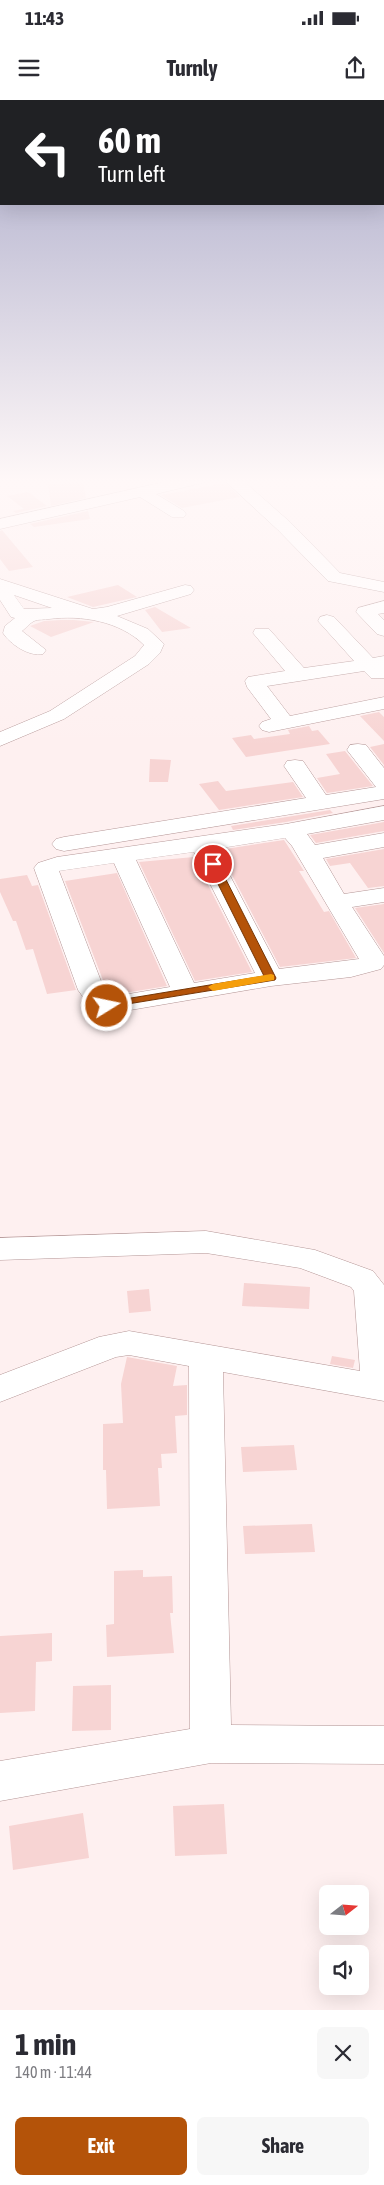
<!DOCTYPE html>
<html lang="en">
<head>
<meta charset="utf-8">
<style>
  body { margin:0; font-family:"Asap Condensed",sans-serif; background:#f7f7f7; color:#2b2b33; height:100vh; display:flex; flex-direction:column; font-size:19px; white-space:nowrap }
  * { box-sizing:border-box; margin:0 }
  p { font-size:16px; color:#7c7c81 }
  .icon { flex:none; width:28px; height:28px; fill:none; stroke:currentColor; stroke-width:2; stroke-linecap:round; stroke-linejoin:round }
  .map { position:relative; height:1910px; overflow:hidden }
  .side { display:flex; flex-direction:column; background:#fff; flex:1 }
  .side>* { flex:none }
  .hud { position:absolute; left:0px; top:0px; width:385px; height:105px; box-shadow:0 5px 20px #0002; background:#202124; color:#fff; overflow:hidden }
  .needle { width:32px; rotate:73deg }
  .fabs { position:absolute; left:319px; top:1785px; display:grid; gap:10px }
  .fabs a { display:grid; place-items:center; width:50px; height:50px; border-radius:8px; background:#fff; box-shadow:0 5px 20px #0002; font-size:25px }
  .pin { position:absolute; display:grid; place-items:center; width:42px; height:42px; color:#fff; margin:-21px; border:2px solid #fff; border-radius:50%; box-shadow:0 1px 5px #0007 }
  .me { position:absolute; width:55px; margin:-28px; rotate:80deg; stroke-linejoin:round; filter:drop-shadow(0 0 4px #0008) }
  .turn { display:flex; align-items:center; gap:18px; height:105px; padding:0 15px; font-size:22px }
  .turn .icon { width:65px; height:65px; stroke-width:2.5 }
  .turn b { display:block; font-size:35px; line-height:42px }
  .round { display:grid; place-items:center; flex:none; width:52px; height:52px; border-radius:8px; background:#f7f7f7 }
  .headline { display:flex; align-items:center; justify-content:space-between; height:85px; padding:0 15px }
  h1 { font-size:30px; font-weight:700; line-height:38px }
  .cta { display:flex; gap:10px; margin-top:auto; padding:10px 15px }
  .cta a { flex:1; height:58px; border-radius:8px; background:#b45309; color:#fff; font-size:20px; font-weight:700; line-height:58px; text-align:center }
  .cta a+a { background:#f7f7f7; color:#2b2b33 }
  .status { display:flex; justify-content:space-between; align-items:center; height:35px; padding:0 25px; background:#fff; direction:ltr }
  .status svg { height:14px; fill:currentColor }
  header { display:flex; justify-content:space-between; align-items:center; height:65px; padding:0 15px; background:#fff; font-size:22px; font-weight:700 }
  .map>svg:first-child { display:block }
</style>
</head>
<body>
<div class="status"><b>11:43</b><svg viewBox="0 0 49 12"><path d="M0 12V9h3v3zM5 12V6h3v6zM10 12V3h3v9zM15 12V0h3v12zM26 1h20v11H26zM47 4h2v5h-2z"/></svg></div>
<header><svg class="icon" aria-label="menu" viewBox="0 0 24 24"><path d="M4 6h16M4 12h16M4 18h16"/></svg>Turnly<svg class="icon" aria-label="share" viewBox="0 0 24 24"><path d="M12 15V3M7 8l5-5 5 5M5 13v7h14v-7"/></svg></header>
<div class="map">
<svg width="384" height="1910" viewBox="0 0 384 1910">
  <rect width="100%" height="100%" fill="#fef0f0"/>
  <!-- building -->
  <path fill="#f7d4d3" d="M83,382L86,398L51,406L48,384Z
    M225,383L240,397L182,408L161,395Z
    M28,392L47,406L16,413L13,411L24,409L7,396Z
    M88,411L90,419L34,427L30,424Z
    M2,430L33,467L9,471L0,459V431Z
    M118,485L137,497L93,507L67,497Z
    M155,507L191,528L162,532L145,510Z
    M61,520H74L94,522L51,537L30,526L44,521Z
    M379,612L384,617V641L360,616Z
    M309,626L312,631L318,630L330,644L246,657L232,638L251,635L254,639L290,634L288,630Z
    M384,644V665L370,647Z
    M345,651L373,686L327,693L317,678L340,674L326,654Z
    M150,659L171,660L168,682H149Z
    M218,681L226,691L293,682L303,697L219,710L199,684Z
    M330,710L333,713L286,722L233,730L231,726Z
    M384,722V731L316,743L310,735Z
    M284,740L304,771H299L324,812L329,811L356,858L280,867L219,750Z
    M384,749V786L368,788L350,763L330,766L326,759Z
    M194,757L252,872L195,881L139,762Z
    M117,773L167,886L112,895L106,888L65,781Z
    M27,775L32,786L38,785L76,890L47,894L33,849L26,850L16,821H13L0,792V779Z
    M384,804V853L355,808Z
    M244,1183L310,1187L309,1209L242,1206Z
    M149,1189L151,1211L129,1213L127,1191Z
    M332,1256L355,1260L353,1268L330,1264Z
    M127,1257L177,1266L173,1286L187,1285V1315L175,1316L177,1353L161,1354L162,1368H158L160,1406L107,1409L106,1370H103V1324L123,1323L121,1284Z
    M294,1345L297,1370L243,1372L241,1347Z
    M312,1424L315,1452L245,1454L243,1426Z
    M143,1470V1477L172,1476L173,1513H170L174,1553L107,1557L106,1525L114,1524V1471Z
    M52,1533V1561L36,1562L35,1611L0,1613V1536Z
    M111,1585V1630L72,1631L73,1586Z
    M224,1704L227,1754L175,1756L173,1706Z
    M83,1713L89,1758L13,1770L9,1726Z"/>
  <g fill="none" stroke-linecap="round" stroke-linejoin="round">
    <defs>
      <path id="minor" d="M182,378H212L210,381L156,394L184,411L186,414L184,417H172L140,397L0,429V419Z
        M222,378H240L290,422L340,473L384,482V492L328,481L278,430Z
        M0,479L93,509L107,507L185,485L191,486L194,490L191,494L117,516L148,529L164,544L160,553L149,564L64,619L0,646V632L50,611L135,556L144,545C120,521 81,515 49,519C45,520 38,519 34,521C30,523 26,528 22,531L46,550L43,554C29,557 10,544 3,533L5,526L15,518L11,517L0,500ZM14,495L52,508L24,509Z
        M384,501V513L378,514L384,520V536L377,534L356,512L358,508Z
        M327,515L334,517L373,558L384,556V578H371L364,571L267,586L290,616L384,597V609L269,632L262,630L259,626L262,622L271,619L247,587L245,581L248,577L285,571L253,533L255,529H269L304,568L354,561L318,521L320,517Z
        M358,644L366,645L384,668V699L64,751L56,749L52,744L56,739L64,737L306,698L284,666L287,661L295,660L303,661L326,695L376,687L347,650L350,645Z
        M384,706V720L307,734L315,745L384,733V747L323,758L344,794L384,788V802L352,807L384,856V865L381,869L351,877L271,886L107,914L91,908L78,890L34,768L38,763L57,757L286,724ZM285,738L292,746L359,859L279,869L216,749ZM194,752L255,873L194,883L136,760ZM114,763L170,887L111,897L104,889L59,771Z
        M206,1131L315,1150L373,1171L384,1185V1301L223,1272L231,1625L384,1626V1664L211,1663L0,1701V1661L190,1629L189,1266L129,1255L116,1257L0,1302V1275L99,1237L129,1231L360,1271L354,1191L351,1187L300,1168L206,1153L0,1160V1138Z"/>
    </defs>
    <!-- minor casing -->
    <use href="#minor" stroke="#b49696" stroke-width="1"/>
    <!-- minor -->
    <use href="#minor" fill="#fff" fill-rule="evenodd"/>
  </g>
  <!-- sky -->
  <linearGradient id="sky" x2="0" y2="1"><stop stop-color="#aaaac9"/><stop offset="0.59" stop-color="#fff8f8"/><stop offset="1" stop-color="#fff8f8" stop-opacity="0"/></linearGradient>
  <rect width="384" height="646" fill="url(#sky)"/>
  <!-- route -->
  <path fill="#b45309" stroke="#753606" d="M213,761L218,764L276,878L275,880L103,908V903L107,902L264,876L208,764Z"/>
  <!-- slow -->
  <path fill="#f59e0b" d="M271,874L274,875V880L213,891L208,887L213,884Z"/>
</svg>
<div class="fabs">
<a><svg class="needle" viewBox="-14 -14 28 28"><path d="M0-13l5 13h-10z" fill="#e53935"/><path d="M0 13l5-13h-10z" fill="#7c7c81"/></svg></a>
<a><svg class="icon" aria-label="sound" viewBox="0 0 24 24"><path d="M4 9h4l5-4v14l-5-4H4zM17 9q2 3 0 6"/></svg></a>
</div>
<div class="pin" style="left:213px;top:764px;background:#d93025"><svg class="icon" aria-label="arrive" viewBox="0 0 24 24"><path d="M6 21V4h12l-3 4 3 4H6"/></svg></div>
<svg class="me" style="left:107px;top:906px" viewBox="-20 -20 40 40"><circle r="17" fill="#b45309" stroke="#fff" stroke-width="3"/><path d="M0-11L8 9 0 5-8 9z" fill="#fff"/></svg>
<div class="hud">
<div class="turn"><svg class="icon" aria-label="left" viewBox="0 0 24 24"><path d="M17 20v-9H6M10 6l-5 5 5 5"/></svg><div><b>60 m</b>Turn left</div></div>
</div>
</div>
<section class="side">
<div class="headline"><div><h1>1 min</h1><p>140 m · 11:44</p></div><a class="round"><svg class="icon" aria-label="close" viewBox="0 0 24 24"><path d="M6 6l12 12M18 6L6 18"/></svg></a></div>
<div class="cta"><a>Exit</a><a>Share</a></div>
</section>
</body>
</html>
